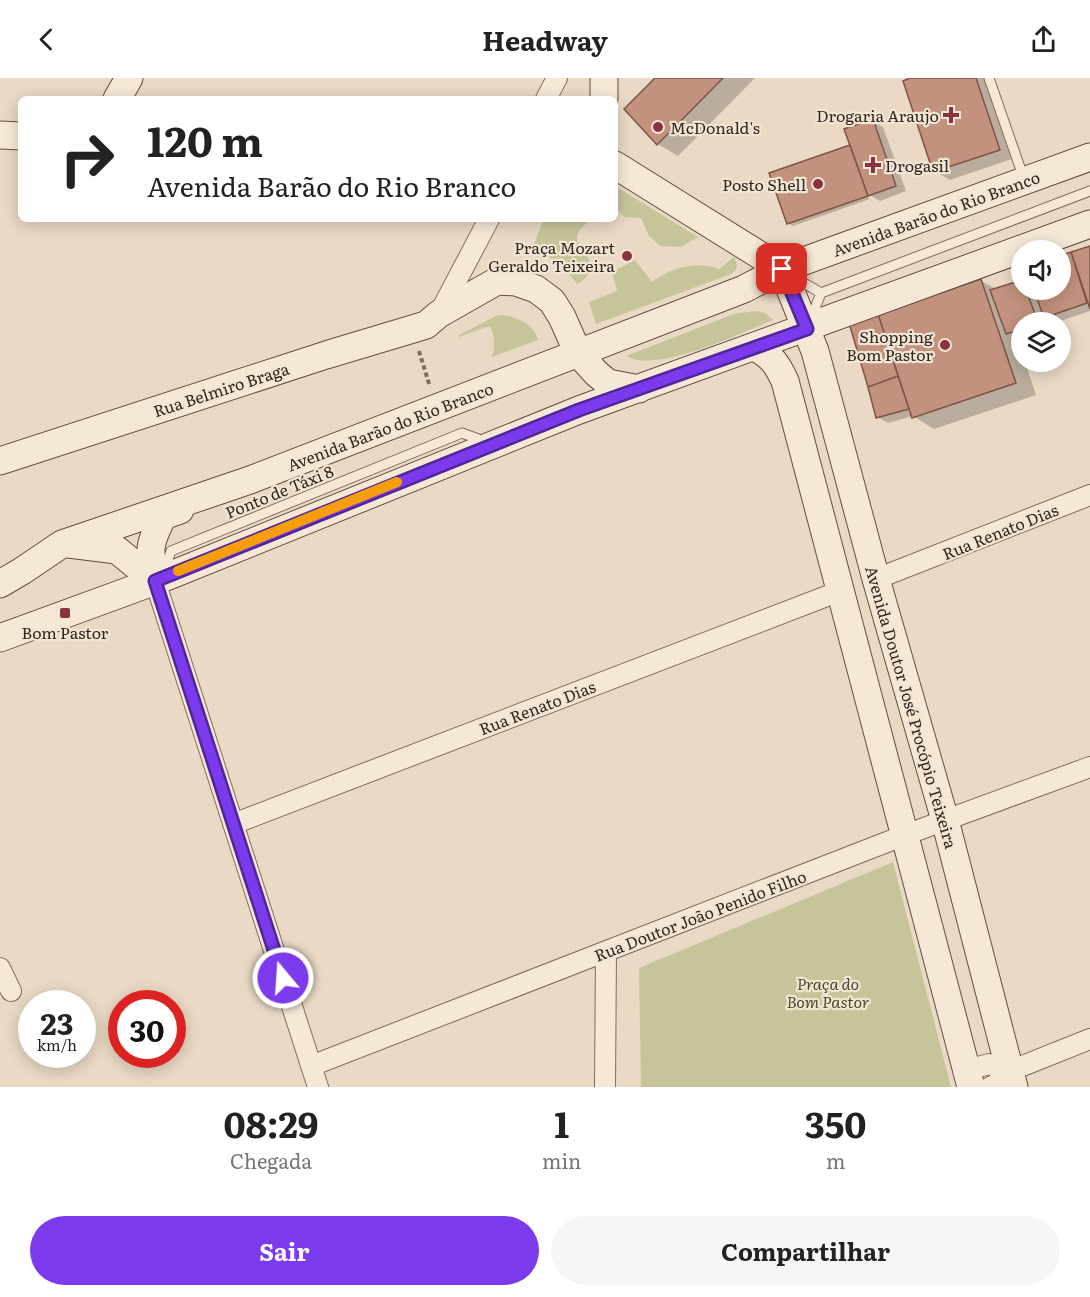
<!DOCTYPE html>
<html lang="pt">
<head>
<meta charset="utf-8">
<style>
  body { margin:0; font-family:Literata,serif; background:#f6f6f6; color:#222; height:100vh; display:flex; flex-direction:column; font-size:22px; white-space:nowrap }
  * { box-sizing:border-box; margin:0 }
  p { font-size:20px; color:#767676 }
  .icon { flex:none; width:33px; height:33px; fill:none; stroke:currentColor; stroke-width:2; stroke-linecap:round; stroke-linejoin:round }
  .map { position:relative; height:1009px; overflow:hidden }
  .side { display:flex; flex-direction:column; background:#fff; flex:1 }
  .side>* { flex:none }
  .banner { position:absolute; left:18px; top:18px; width:600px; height:126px; border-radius:9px; box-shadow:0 3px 15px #0003; background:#fff; color:#222; overflow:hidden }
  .controls { position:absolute; left:1011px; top:162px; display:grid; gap:12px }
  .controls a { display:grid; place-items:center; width:60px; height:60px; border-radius:50%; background:#fff; box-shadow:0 3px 15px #0003; font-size:30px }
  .speed { position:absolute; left:18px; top:912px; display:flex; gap:12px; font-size:30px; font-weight:700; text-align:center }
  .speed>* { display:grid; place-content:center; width:78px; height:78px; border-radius:50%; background:#fff; box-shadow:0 3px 15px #0003; line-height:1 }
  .speed small { font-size:15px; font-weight:400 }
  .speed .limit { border:9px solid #d22; background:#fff; color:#111 }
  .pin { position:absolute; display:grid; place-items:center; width:51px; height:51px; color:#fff; margin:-26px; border-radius:12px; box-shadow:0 3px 9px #0006 }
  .me { position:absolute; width:66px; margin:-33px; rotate:342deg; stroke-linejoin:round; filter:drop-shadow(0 0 4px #0008) }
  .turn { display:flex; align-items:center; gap:21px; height:126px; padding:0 30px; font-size:27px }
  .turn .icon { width:78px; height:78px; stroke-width:2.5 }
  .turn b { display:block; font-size:42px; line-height:51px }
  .eta { display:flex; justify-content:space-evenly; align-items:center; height:102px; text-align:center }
  .eta b { font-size:36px; font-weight:700; line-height:42px }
  .button { display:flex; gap:12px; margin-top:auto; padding:12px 30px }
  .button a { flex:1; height:69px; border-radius:36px; background:#7c3aed; color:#fff; font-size:24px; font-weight:700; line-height:69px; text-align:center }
  .button a+a { background:#f6f6f6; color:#222 }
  header { display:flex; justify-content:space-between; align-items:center; height:78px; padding:0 30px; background:#fff; font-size:27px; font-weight:700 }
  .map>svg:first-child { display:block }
</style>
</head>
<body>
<header><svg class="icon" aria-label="back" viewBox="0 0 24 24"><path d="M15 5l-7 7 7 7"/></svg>Headway<svg class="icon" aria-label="share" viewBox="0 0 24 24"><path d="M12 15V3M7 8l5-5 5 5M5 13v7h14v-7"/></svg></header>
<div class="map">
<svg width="1090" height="1009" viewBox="0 0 1090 1009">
  <rect width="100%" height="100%" fill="#e9d9c5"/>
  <!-- green -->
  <path fill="#c6c59a" d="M615,108L698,159L681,169L660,168L649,158L641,140L625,139L615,130Z
    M544,141H590C587,146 578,151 577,159C576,169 585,172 588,179C594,192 587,201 577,206C564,188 552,179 532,171Z
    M734,179L737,187L736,192L731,196L596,246L589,224L617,213L612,194L635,182L652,204C669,190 698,182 719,191Z
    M756,233L765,235L773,242C740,255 657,296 626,278L734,236Z
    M503,237C518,240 534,246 538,262L492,279C495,271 495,256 490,249H486L459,259V257L496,238Z
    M893,784L951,1009H641L639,890Z"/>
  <!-- shadow -->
  <path fill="#0003" d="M657,0H755L678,78L658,66L626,31Z
    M915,0H988L1015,80L950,102L934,93Z
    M872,43L883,49L906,113L880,123L862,113L861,115L870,121L793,148L788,145Z
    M1090,169V233L1057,244L1042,237L1045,244H1022V259L1017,261L1022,274V284H1025L1036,317L934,351L913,338L888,345L878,339L851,246L981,203L996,211L1060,212V179Z"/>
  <!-- building -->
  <path fill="#c3927f" stroke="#7e5445" stroke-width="1.5" d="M655,0H723L657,67L624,31Z
    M910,0H976L1000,72L933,94L903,3Z
    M873,41L896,108L868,118L844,51Z
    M850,67L868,118L787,146L769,95Z
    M1090,168V231L1071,174Z
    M1071,174L1087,225L1044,240L1034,212H1060V178Z
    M981,201L1016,305L912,340L878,236Z
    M1022,202V212H1026L1038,244H1022V251L1006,256L990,212Z
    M878,236L898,298L868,309L849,245Z
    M898,298L909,331L876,340L868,309Z"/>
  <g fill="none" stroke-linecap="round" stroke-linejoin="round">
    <defs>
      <path id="lane" d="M989,0L1024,101
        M792,198L821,215
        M810,243L821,215L1090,113
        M163,496L171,473L462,355L484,363"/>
      <path id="street" d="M546,21L557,0
        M439,236L489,141
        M876,501L1090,417
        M155,503L318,1009
        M233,746L840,513
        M0,890L11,913
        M311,988L905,757L1090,689
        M967,992L989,986L1010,993
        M605,1009L606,873
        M990,1009L995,1007L1010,993L1090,961"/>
      <path id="secondary" d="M117,21L129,0
        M604,21V0
        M0,57L21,58
        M615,87L782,191
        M782,191L815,273L876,501L945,742L1014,1009
        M754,269C772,278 777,286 785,303L971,1009
        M0,383L326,277L426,247L439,236L497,203L516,204L536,211L552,223L562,239L578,275L596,295L608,305L639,311
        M69,466L117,472L155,503
        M155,503C149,471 148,468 163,438L180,432
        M0,506L22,493L62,466L250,402L744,211L782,191L1090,79
        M0,560L161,501L579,332L1090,146"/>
    </defs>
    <!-- lane casing -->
    <use href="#lane" stroke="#826c5d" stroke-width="11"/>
    <!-- street casing -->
    <use href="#street" stroke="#826c5d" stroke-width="22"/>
    <!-- secondary casing -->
    <use href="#secondary" stroke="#644d40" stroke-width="29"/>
    <!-- path -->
    <path stroke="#826c5d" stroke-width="4" stroke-dasharray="4.5 3" stroke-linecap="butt" d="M419,273L430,309"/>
    <!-- lane -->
    <use href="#lane" stroke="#f5e8d7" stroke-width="9"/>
    <!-- street -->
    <use href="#street" stroke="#f5e8d7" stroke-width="20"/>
    <!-- secondary -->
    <use href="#secondary" stroke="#f5e8d7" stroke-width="27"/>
  </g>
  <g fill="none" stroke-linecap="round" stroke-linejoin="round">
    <defs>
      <path id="route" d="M283,900L155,503L579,332L807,251L782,191"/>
    </defs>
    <!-- route casing -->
    <use href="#route" stroke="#51269a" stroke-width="15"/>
    <!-- route -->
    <use href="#route" stroke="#7c3aed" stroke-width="10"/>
    <!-- slow -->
    <path stroke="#f59e0b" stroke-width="10" d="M178,493L397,404"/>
  </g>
  <!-- markers -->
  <g fill="#8a3340" stroke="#f1e5d4" stroke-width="2">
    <path d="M948 28h6v6h6v6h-6v6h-6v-6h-6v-6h6z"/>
    <circle cx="658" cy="49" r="6"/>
    <path d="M870 78h6v6h6v6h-6v6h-6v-6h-6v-6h6z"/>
    <circle cx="818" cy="106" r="6"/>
    <circle cx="627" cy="178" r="6"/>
    <circle cx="945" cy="267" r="6"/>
    <rect x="59" y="529" width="12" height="12" rx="3"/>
  </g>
  <g text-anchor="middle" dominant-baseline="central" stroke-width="4.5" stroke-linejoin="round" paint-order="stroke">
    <!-- poi labels -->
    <g font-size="16" fill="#34261f" stroke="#f1e5d4" text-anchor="end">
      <text x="939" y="37">Drogaria Araujo</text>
      <text x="670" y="49" text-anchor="start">McDonald's</text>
      <text x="885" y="87" text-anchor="start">Drogasil</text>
      <text x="806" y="106">Posto Shell</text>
      <text x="615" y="169">Praça Mozart<tspan x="615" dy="18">Geraldo Teixeira</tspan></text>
      <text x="933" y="258">Shopping<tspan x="933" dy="18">Bom Pastor</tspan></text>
      <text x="65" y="554" text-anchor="middle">Bom Pastor</text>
    </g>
    <!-- street labels -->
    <g font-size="16" fill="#34261f" stroke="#f1e5d4">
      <text transform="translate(936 135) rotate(-20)">Avenida Barão do Rio Branco</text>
      <text transform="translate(221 311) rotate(-18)">Rua Belmiro Braga</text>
      <text transform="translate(390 348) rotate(-21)">Avenida Barão do Rio Branco</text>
      <text transform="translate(279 413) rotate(-22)">Ponto de Táxi 8</text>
      <text transform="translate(1000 453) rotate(-22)">Rua Renato Dias</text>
      <text transform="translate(537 629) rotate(-21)">Rua Renato Dias</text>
      <text transform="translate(912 629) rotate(74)">Avenida Doutor José Procópio Teixeira</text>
      <text transform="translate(700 837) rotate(-21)">Rua Doutor João Penido Filho</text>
    </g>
    <!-- park labels -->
    <g font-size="16" font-style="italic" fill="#494e28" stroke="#f1e5d4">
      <text x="828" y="905">Praça do<tspan x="828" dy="18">Bom Pastor</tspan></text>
    </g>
  </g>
</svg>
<div class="controls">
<a><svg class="icon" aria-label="sound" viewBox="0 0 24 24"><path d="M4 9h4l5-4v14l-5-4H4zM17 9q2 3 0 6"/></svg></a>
<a><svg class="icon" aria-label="layers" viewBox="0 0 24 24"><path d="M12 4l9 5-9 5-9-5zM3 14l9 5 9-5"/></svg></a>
</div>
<div class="speed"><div>23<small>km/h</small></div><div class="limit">30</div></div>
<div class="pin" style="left:782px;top:191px;background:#d93025"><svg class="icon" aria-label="arrive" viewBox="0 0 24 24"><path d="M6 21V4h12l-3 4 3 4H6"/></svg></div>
<svg class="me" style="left:283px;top:900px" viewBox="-20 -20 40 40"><circle r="17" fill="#7c3aed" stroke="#fff" stroke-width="3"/><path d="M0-11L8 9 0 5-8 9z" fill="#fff"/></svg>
<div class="banner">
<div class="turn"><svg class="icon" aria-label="right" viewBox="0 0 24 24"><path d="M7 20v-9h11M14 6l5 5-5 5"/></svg><div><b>120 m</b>Avenida Barão do Rio Branco</div></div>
</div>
</div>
<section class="side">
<div class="eta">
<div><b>08:29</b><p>Chegada</p></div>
<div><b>1</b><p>min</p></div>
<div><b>350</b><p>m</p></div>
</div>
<div class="button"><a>Sair</a><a>Compartilhar</a></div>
</section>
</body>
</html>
